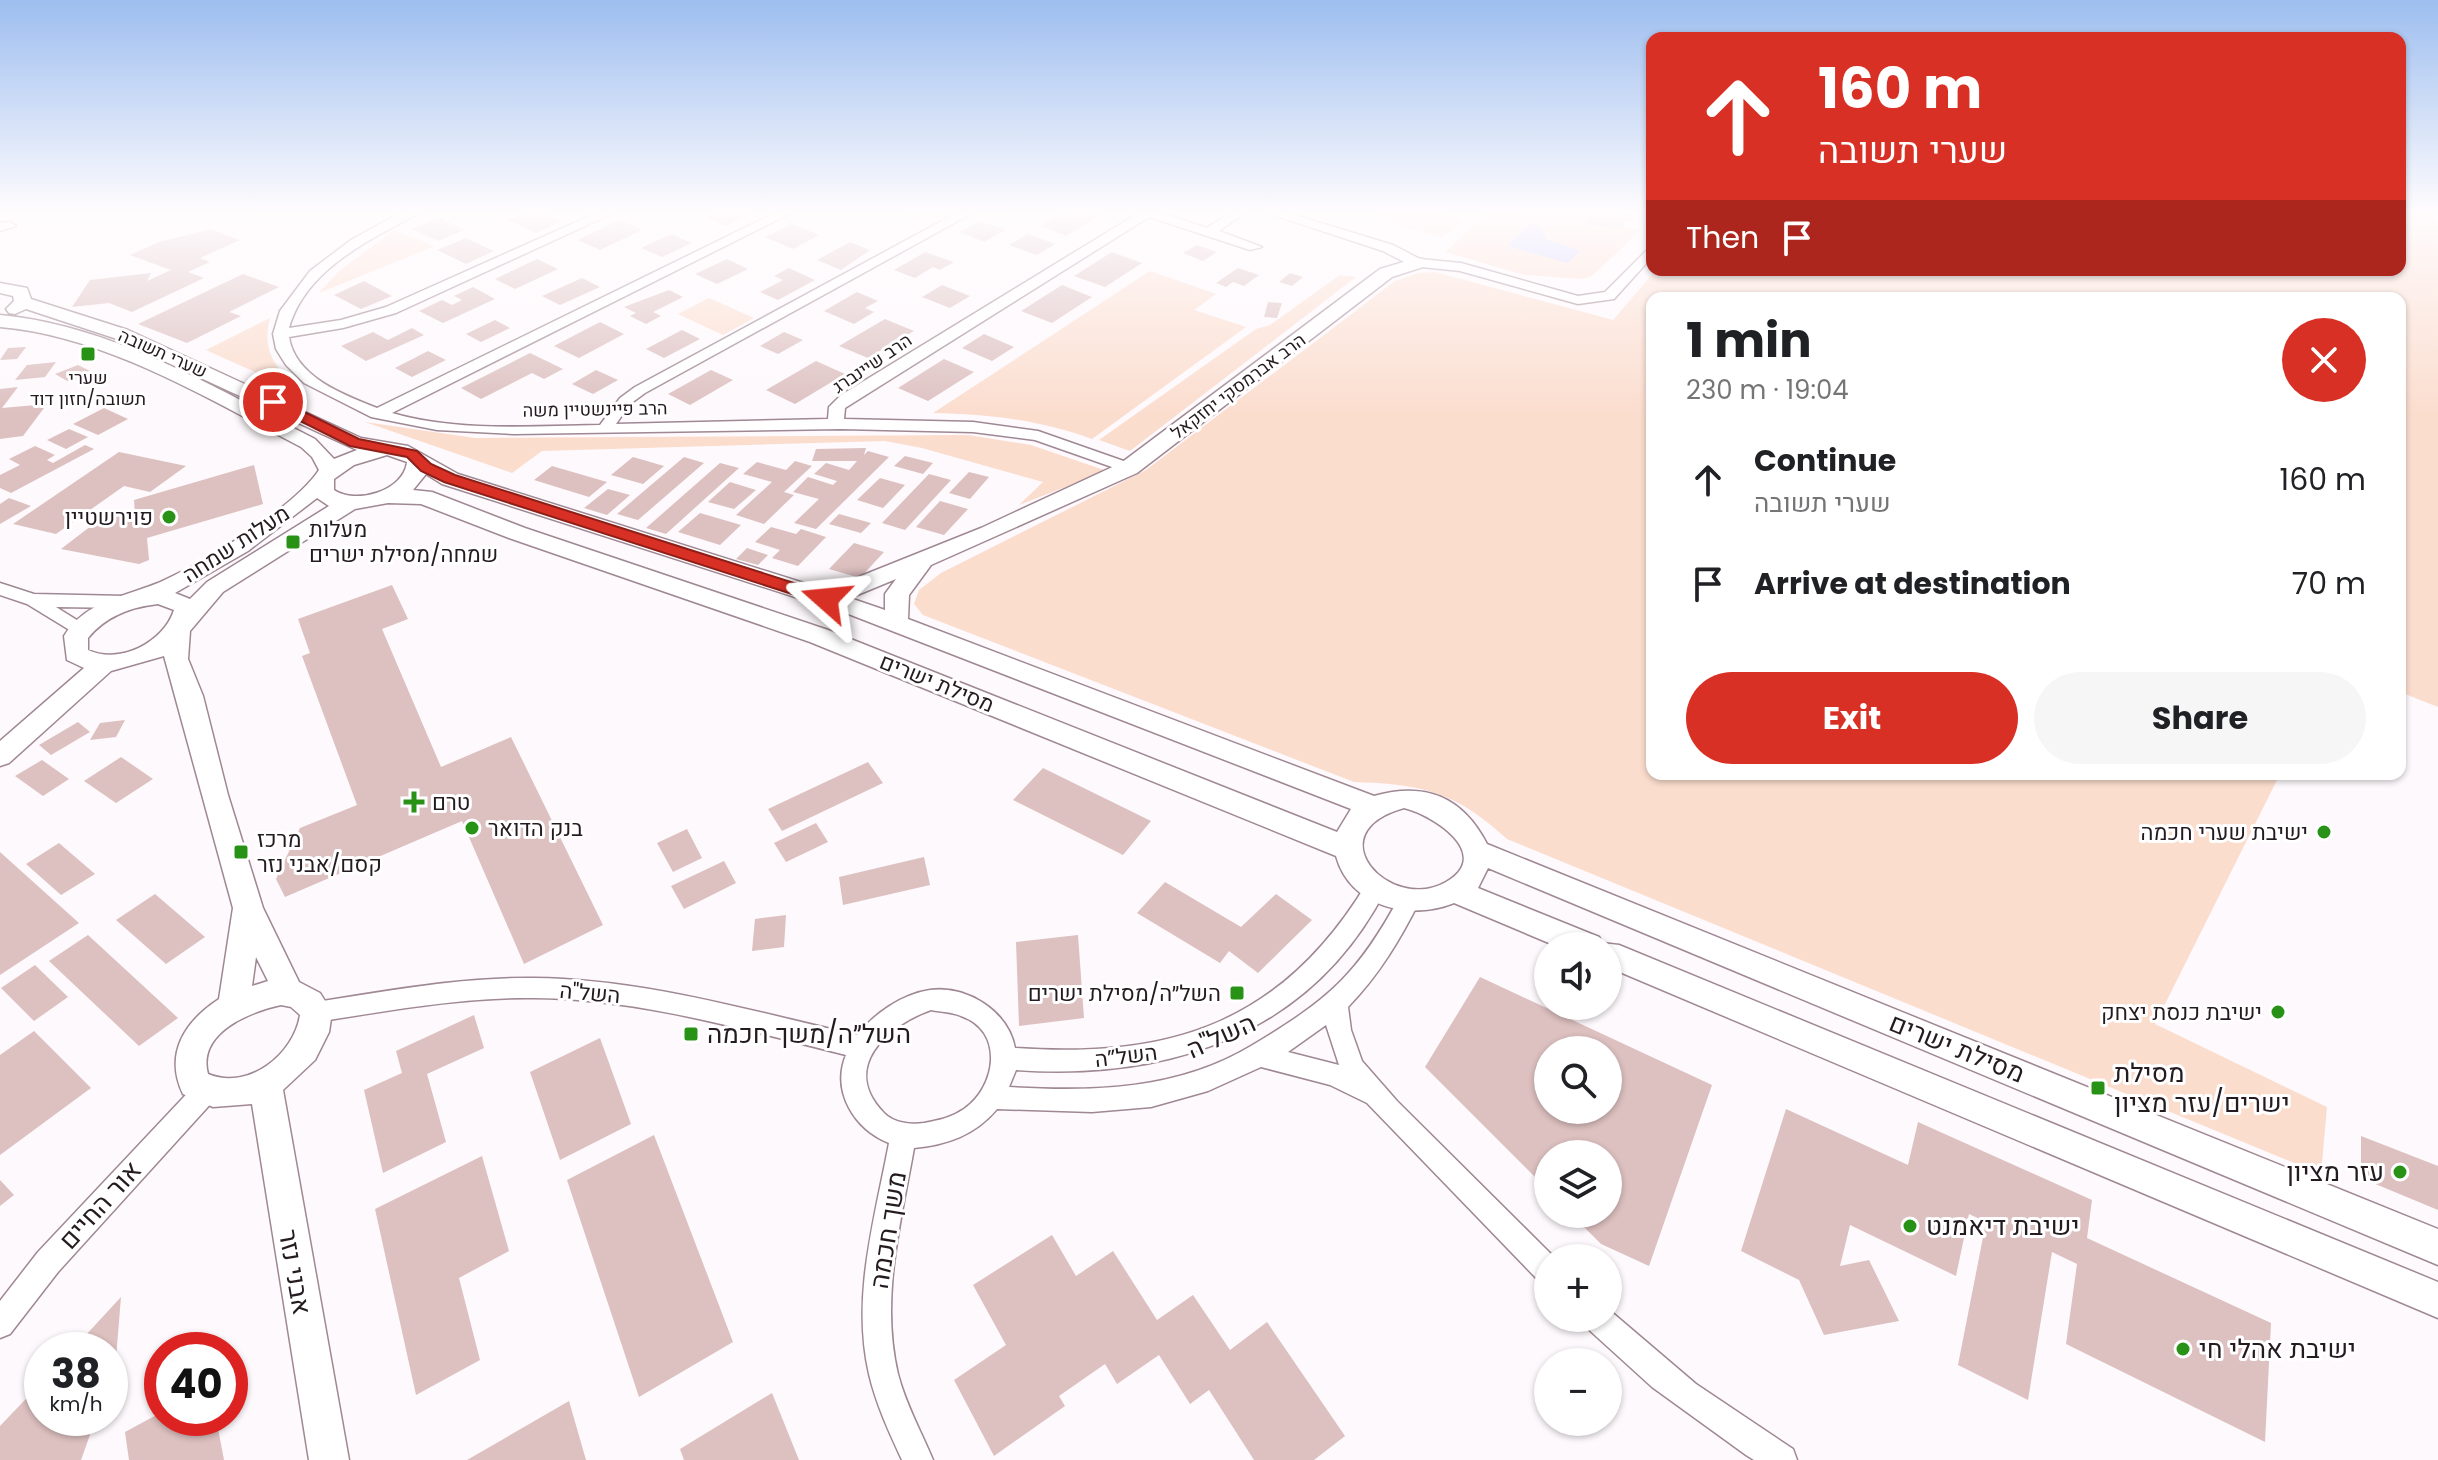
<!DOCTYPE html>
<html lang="en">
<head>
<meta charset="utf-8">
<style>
  body { margin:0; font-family:Poppins,Heebo,sans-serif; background:#f6f6f6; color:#202124; height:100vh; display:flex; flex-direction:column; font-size:30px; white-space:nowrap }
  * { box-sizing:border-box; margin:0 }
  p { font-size:26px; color:#757577 }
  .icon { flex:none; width:44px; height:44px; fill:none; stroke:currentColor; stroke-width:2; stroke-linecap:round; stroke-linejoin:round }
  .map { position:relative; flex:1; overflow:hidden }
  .details { position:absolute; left:1646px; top:292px; width:760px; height:488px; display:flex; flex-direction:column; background:#fff; border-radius:16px; box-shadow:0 2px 6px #0004 }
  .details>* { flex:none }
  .banner { position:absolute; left:1646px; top:32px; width:760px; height:244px; border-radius:16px; box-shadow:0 2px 6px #0004; background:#d93025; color:#fff; overflow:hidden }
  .controls { position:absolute; left:1534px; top:932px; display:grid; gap:16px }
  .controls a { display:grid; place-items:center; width:88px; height:88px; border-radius:50%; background:#fff; box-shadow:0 2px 6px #0004; font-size:40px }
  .speed { position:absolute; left:24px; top:1332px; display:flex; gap:16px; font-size:40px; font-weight:700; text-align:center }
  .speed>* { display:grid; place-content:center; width:104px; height:104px; border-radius:50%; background:#fff; box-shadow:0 2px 6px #0004; line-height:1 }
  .speed small { font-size:20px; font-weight:400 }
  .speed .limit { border:12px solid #d22; background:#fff; color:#111 }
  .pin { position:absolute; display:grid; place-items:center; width:68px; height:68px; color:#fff; margin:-34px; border:4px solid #fff; border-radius:50%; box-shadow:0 2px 8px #0007 }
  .me { position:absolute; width:88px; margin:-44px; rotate:288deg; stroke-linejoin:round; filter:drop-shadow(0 0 6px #0008) }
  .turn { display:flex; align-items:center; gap:28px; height:168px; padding:0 40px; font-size:36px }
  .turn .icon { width:104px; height:104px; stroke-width:2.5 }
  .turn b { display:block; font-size:56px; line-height:68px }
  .then { display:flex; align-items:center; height:76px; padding:0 40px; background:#0003; gap:16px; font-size:30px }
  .round { display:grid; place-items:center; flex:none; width:84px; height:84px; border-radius:42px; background:#f6f6f6 }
  .overview { display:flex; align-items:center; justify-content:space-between; height:136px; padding:0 40px }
  h1 { font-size:48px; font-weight:700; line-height:60px }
  .button { display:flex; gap:16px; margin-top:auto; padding:16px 40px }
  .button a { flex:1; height:92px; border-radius:48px; background:#d93025; color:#fff; font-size:32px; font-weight:700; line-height:92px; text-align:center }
  .button a+a { background:#f6f6f6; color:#202124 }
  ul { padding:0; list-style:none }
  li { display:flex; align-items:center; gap:24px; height:104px; padding:0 40px }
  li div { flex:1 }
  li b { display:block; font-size:30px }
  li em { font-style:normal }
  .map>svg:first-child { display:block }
</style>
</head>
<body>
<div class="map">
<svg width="2438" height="1460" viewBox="0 0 2438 1460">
  <rect width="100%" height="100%" fill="#fef9fc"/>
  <!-- green -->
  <path fill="#fbddce" d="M1386,210H1429L1463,220L1443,238L1376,219Z
    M1491,210L1625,211V214L1633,215L1634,221L1623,220L1624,228L1641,230L1592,276L1583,279L1525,275L1445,252Z
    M2400,210H2427L2438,221V707L2400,692V298H1652V774H2280L2155,1024L2327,1107L2321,1174L1507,839C1456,792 1422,784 1354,782L923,615L914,604L919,590L941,573L1146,470L1395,281L1418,273L1435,272L1613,320L1656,270H2400Z
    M394,230L435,246L319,293L338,272Z
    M1150,271L1216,294L1194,310L1246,327L1092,439C1039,420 990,414 933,413Z
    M1340,275L1356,277L1130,451L1099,440L1256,329L1270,325Z
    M709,298L754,318L723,335L678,314Z
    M270,318C260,356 280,372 308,396L206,350Z
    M365,422L475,438L968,435L1031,445L1107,471L1019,505L1043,482L922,448L885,441L542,451L512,473Z"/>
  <!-- water -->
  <path fill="#cccdfa" d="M1530,224L1541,227L1547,240L1580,250L1568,263L1507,246Z"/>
  <!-- building -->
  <path fill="#ddc0c0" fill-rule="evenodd" d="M531,210H537L562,221L536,233L508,220Z
    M722,210H748L753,212L726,226L706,218Z
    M909,210H941L947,212L937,218L928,214L917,220L901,214Z
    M1067,210H1090L1102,214L1066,236L1040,226Z
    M1586,210L1625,211V214L1633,215L1634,221L1623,220V228L1587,225Z
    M439,218L465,230L438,241L412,229Z
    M619,220L642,230L600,250L577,240Z
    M980,221L1005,230L984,242L960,232Z
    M792,224L819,235L793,249L765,237Z
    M211,229L240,240L200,258L210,262L188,272L204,278L132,312L109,303L72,307L90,280L151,273L147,281L171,270L130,255L159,242Z
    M671,234L692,243L662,257L641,248Z
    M1028,234L1055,244L1037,255L1009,245Z
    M466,238L494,251L466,264L437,250Z
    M850,242L870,250L841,270L817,260Z
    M1197,245L1217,252L1203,261L1183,253Z
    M925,252L954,262L940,270L933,267L915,278L894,270Z
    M1112,252L1142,263L1105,287L1074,276Z
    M537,259L558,269L515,289L495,279Z
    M727,259L748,269L717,284L695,274Z
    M789,268L815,280L778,300L760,292L783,280L774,276Z
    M1238,268L1259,275L1244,286L1233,282L1226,287L1216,283Z
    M1290,273L1303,277L1292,286L1279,282Z
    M243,274L279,287L229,312L241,316L187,343L138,324Z
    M582,278L600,287L560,305L542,296Z
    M364,281L392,296L361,309L334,295Z
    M942,285L970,296L950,308L922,297Z
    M1062,285L1092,297L1052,323L1021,311Z
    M473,287L495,299L443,323L419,311L442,300L452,305L462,300L454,296Z
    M669,290L683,297L653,312L661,316L646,324L630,316L636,313L624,307Z
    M857,292L878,301L865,308L874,312L854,324L824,311Z
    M1268,302L1282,303L1277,318L1264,317Z
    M885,319L914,331L868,358L839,346Z
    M495,320L510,328L481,342L466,334Z
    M600,322L624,334L579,358L554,346Z
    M412,328L424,335L366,361L341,346L373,332L388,340Z
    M682,330L700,339L664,358L646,349Z
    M784,332L803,340L778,354L760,346Z
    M984,334L1014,347L992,361L962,348Z
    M26,347L17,359L0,360L8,348Z
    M428,351L446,360L412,377L395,368Z
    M530,353L563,369L544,379L532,373L481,399L461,388Z
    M944,359L974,372L928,401L898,388Z
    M816,361L845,374L795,404L766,390Z
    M56,362L45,377L15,380L27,365Z
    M78,365L92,372L69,382L55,374Z
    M596,370L618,380L593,394L572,384Z
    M711,370L733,380L690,405L668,394Z
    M18,387L2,408L47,404L23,436L0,439V389Z
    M104,408L128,419L98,435L73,424Z
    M69,429L88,437L66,449L47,440Z
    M85,445L94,449L11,493L0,488V475L20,465L9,459L35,446L55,455L47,460L53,463Z
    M866,448L864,455L868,451L889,457L816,529L794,523L819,499L793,492L808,477L833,485L837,481L814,474L826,463L849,470L857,461H812L816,449Z
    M119,452L186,466L150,492L124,486L56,534L13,524Z
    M905,456L933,463L923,474L894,466Z
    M633,457L664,466L643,484L611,475Z
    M684,457L704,463L638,520L617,514Z
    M795,461L812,466L784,492L794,495L764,524L736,515L772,482L743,474L757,462L786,470Z
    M720,463L739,468L666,534L646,528Z
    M254,465L263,504L147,538L149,560L139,564L61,549L100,519L135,514L134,500Z
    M552,466L607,482L589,497L534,480Z
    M969,472L989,477L970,499L949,493Z
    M929,474L951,480L905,530L882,523Z
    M880,478L905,485L883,508L857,500Z
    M730,482L756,490L734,509L708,502Z
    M608,489L630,495L607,515L584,508Z
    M9,498L31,506L0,524V504Z
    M940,501L968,509L944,535L916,527Z
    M700,513L741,525L720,545L678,532Z
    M839,514L871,523L861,533L829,524Z
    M771,527L796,534L801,529L826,537L798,566L772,558L780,550L755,542Z
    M854,543L884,552L860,578L829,569Z
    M747,548L768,555L758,565L736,559Z
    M392,585L408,619L382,629L441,767L511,737L603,925L524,964L462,821L285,897L276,879L300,828L357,805L302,656L310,653L298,619Z
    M125,720L116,737L90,740L100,723Z
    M78,722L90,732L51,755L39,745Z
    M121,757L153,779L116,803L84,781Z
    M42,760L69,779L43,796L15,776Z
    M868,762L883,783L782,831L768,809Z
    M1043,768L1151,821L1123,855L1013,800Z
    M816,823L828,842L786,862L774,843Z
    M687,829L702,858L673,872L657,843Z
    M59,843L95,874L61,895L26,864Z
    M0,852L79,923L0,975Z
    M924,857L930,885L843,905L839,877Z
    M724,861L736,883L684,909L671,886Z
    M1165,882L1241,927L1276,894L1312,920L1258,973L1229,951L1220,963L1137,913Z
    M155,894L205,937L166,964L116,920Z
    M786,915L784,947L752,951L755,919Z
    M88,935L178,1018L139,1046L49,961Z
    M1078,935L1084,1018L1019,1026L1016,942Z
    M35,965L68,997L34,1021L1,988Z
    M1480,977L1712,1085L1649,1266L1601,1244L1571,1214H1608V1154H1548V1190L1425,1067ZM1548,1050H1608V1110H1548Z
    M474,1015L484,1048L427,1074L446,1142L383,1173L364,1090L402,1073L396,1051Z
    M34,1031L91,1088L0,1155V1055Z
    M600,1038L631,1124L560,1160L530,1072Z
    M1786,1109L1908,1165L1918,1122L2092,1200L2087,1238L2271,1323L2265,1442L2066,1344L2077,1264L2052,1252L2028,1400L1958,1365L1986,1222L1969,1214L1956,1276L1850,1225L1840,1266L1869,1260L1899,1321L1824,1335L1799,1280L1741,1251Z
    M654,1135L733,1342L639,1397L567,1180Z
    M2361,1136L2438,1166V1210L2361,1178Z
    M482,1156L509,1251L459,1278L480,1360L416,1395L375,1209Z
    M0,1180L14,1195L0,1206Z
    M1052,1235L1076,1276L1113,1251L1157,1320L1193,1295L1230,1350L1267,1322L1345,1436L1314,1460H1254L1209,1390L1190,1404L1159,1355L1117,1384L1105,1364L1059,1396L1065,1406L994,1456L954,1380L1006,1345L973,1285Z
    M121,1297L116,1358L110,1375V1350H72Z
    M42,1382V1418H96L81,1460H0V1426Z
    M772,1393L799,1460H684L680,1449Z
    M569,1401L586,1460H467Z
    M162,1412V1418H216L224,1460H129L125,1432Z"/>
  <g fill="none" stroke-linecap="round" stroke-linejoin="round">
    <defs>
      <path id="minor" d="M405,210H422C411,219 396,225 384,232C344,254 302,282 289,328L341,320L386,307L603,210H620L396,313L343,328L289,337C295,377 344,395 377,408L781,210H797L392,413C457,432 533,426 600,425L620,398L635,387L962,210H978L645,393L630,404L616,424L828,419L829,407L841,395L1137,214L1133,210H1153L1207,228L1234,210H1249L1219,231L1262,247L1250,250L1149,217L845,408L844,419L973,422L1038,431L1135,465L1137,468L1129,473L1035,440L973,432L841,429L514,434L437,430L371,417L304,383L286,365L276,349L273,334L280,311L310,271L351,240Z
        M1258,210H1278L1393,245L1420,259L1461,263L1578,296L1605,292L1652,245V257L1614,299L1578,304L1460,271L1412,266L1383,251Z
        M0,223L10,222L16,226L0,231Z
        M0,583L34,594L125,596L134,602L125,608L56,607L88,627L90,631L88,635L81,637L27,604L0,595Z
        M1375,880L1383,883L1386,889C1312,1034 1170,1081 1016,1070L1009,1087C1093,1092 1178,1090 1251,1046C1328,1000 1358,975 1401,894L1409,891L1417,894L1420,900C1400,940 1379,975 1348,1007L1351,1030L1362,1061L1397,1101L1555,1258H1548V1284L1538,1280L1367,1103L1330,1085L1261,1067L1208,1091L1151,1107L1092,1112L997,1109C975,1135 947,1145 914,1148C901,1222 880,1299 898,1374C906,1405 921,1431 933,1460H902C889,1432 876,1404 869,1374C851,1297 875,1218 889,1143C854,1129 831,1091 846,1055C744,1030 641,999 534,998C461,997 388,1011 316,1022L308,1019L304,1012L308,1005L316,1002C388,991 461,977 534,978C644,979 750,1011 857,1035C874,1014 902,994 930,990C967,985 1008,1011 1015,1048C1173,1059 1283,1022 1367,883ZM931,1010C941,1012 952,1012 961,1016C1005,1031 996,1087 964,1109C951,1118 939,1120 924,1123C910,1125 894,1123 884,1113C840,1068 886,1026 931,1010ZM1326,1025L1339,1065L1288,1052Z
        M206,1080L215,1083L219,1091L215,1099L58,1272L10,1334L0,1338V1301L38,1252L197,1083Z
        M1608,1309L1696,1384L1793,1449L1797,1460H1754L1746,1455L1652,1387L1587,1328L1583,1318H1608Z"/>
      <path id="tertiary" d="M1417,258L1423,259V267L1392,277L1137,473L931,565L909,595L908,619L1374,796C1425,782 1462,796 1487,844L2438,1229V1265L1488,868L1478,888L1599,937L1602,943L1619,945L2438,1282V1318L1608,967V946H1556L1454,903C1409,921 1350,907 1336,856L810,642L509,538L421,504L388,503L355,509L223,592L190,631L188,659L203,696L228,795L263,908L299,982L320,993L332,1012L329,1032L315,1060L283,1090L349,1460H309L252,1104L213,1107L183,1094C164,1054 184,1022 219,999L233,908L164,656L111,671L9,763L0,766V741L84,668L67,660L64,636C85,601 124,597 158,583C201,564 293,509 319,470L312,457L301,447C208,399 106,336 0,327V315C112,325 217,389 315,439L334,459L357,450L114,338L26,309L15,314L9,313L6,309L14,301L13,296L0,293V283L27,288L31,299L128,330L361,438L408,446L458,474L826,590L981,528L1121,463L1380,269ZM387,455L407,462C404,491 356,505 334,490V479L354,465ZM426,474L442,484L851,615L1351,809L1337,832L828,630L525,528L432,492L413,490ZM317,498L329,506L207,582L190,599L175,593L248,551ZM896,579L885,594V610L850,598ZM158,604L174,610C164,642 120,665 88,650V638C106,616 131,607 158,604ZM1404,808C1433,815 1494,854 1446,882C1391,914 1314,833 1404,808ZM256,957L268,981L252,986ZM281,1005L291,1007L300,1015C294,1054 249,1091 208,1074C197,1033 249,1012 281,1005Z"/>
    </defs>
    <!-- minor casing -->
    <use href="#minor" stroke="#9f8893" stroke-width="3"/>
    <!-- tertiary casing -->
    <use href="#tertiary" stroke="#9f8893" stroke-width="3"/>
    <!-- minor -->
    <use href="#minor" fill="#fff" fill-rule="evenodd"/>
    <!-- tertiary -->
    <use href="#tertiary" fill="#fff" fill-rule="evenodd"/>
  </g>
  <!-- sky -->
  <linearGradient id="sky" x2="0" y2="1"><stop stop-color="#9dbeef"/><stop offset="0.51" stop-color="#fffcfe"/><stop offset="1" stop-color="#fffcfe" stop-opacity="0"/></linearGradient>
  <rect width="2438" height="415" fill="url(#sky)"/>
  <!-- route -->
  <path fill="#d93025" stroke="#8d1f18" stroke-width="2" d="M268,399H278L359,439L417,451L431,464L455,475L832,595L834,599L826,604L820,603L444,482L421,471L407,457L350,446L268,405Z"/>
  <!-- markers -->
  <g fill="#289217" stroke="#fff" stroke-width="3">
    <rect x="80" y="346" width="16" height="16" rx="4"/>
    <circle cx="169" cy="517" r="8"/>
    <rect x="285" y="534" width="16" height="16" rx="4"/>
    <path d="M410 790h8v8h8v8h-8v8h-8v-8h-8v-8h8z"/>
    <circle cx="472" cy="828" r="8"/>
    <circle cx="2324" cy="832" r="8"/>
    <rect x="233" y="844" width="16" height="16" rx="4"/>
    <rect x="1229" y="985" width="16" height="16" rx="4"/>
    <circle cx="2278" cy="1012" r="8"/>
    <rect x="683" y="1026" width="16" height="16" rx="4"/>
    <rect x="2090" y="1080" width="16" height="16" rx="4"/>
    <circle cx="2400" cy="1172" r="8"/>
    <circle cx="1910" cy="1226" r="8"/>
    <circle cx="2183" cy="1349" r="8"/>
  </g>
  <g text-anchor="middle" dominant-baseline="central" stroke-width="6" stroke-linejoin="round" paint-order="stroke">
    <!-- far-street labels -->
    <g font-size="18" fill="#241b20" stroke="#fff">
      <text transform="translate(163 353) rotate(24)">שערי תשובה</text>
      <text transform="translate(872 363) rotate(-34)">הרב שיינברג</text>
      <text transform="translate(1238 386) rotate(-37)">הרב אברמסקי יחזקאל</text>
      <text transform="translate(595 409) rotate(-1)">הרב פיינשטיין משה</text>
    </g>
    <!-- far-poi labels -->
    <g font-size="18" fill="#241b20" stroke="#fff">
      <text x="88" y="377">שערי<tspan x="88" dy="21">תשובה/חזון דוד</tspan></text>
    </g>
    <!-- poi labels -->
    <g font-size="22" fill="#241b20" stroke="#fff" text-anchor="end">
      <text x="153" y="517">פוירשטיין</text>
      <text x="309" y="529" text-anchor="start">מעלות<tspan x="309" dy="25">שמחה/מסילת ישרים</tspan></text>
      <text x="432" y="802" text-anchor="start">טרם</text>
      <text x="488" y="828" text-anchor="start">בנק הדואר</text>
      <text x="2308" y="832">ישיבת שערי חכמה</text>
      <text x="257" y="839" text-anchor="start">מרכז<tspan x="257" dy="25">קסם/אבני נזר</tspan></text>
      <text x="1221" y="993">השל״ה/מסילת ישרים</text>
      <text x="2262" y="1012">ישיבת כנסת יצחק</text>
    </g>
    <!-- street labels -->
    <g font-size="22" fill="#241b20" stroke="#fff">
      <text transform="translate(236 544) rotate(-33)">מעלות שמחה</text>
      <text transform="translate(937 683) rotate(22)">מסילת ישרים</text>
      <text transform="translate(590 993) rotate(5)">השל"ה</text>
      <text transform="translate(1126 1056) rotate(-7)">השל”ה</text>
    </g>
    <!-- near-poi labels -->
    <g font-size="26" fill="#241b20" stroke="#fff" text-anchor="start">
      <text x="707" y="1034">השל״ה/משך חכמה</text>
      <text x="2114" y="1073">מסילת<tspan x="2114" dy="30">ישרים/עזר מציון</tspan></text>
      <text x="2384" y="1172" text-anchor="end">עזר מציון</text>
      <text x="1926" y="1226">ישיבת דיאמנט</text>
      <text x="2199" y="1349">ישיבת אהלי חי</text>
    </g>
    <!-- near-street labels -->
    <g font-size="26" fill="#241b20" stroke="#fff">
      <text transform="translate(1221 1036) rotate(-24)">השל"ה</text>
      <text transform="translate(1957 1048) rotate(22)">מסילת ישרים</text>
      <text transform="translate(100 1205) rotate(-48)">אור החיים</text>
      <text transform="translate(888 1230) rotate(-81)">משך חכמה</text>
      <text transform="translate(295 1272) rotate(80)">אבני נזר</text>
    </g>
  </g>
</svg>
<div class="controls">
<a><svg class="icon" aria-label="sound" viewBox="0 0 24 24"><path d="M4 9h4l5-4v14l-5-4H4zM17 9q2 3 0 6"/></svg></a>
<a><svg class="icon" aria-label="search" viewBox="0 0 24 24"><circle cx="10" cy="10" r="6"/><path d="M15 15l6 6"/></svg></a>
<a><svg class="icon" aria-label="layers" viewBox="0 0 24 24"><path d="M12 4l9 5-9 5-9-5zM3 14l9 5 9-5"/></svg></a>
<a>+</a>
<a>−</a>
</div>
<div class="speed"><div>38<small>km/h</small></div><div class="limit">40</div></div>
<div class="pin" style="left:273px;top:402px;background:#d93025"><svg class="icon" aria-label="arrive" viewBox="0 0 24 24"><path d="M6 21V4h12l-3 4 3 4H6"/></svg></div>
<svg class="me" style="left:826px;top:599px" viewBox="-20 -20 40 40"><path d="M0-17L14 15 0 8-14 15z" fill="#d93025" stroke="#fff" stroke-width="4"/></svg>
<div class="banner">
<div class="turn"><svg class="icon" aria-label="ahead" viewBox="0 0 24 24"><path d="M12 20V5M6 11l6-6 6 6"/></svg><div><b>160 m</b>שערי תשובה</div></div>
<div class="then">Then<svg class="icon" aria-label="arrive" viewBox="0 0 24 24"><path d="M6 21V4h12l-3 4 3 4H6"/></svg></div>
</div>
<section class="details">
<div class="overview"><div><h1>1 min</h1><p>230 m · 19:04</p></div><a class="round" style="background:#d93025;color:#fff"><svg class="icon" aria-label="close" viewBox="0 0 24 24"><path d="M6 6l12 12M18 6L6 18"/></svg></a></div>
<ul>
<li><svg class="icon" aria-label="ahead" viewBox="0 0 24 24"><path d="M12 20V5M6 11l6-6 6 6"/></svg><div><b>Continue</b><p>שערי תשובה</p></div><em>160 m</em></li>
<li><svg class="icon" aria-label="arrive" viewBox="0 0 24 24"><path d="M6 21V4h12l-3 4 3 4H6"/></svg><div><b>Arrive at destination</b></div><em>70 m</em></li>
</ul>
<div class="button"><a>Exit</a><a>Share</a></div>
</section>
</div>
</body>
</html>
